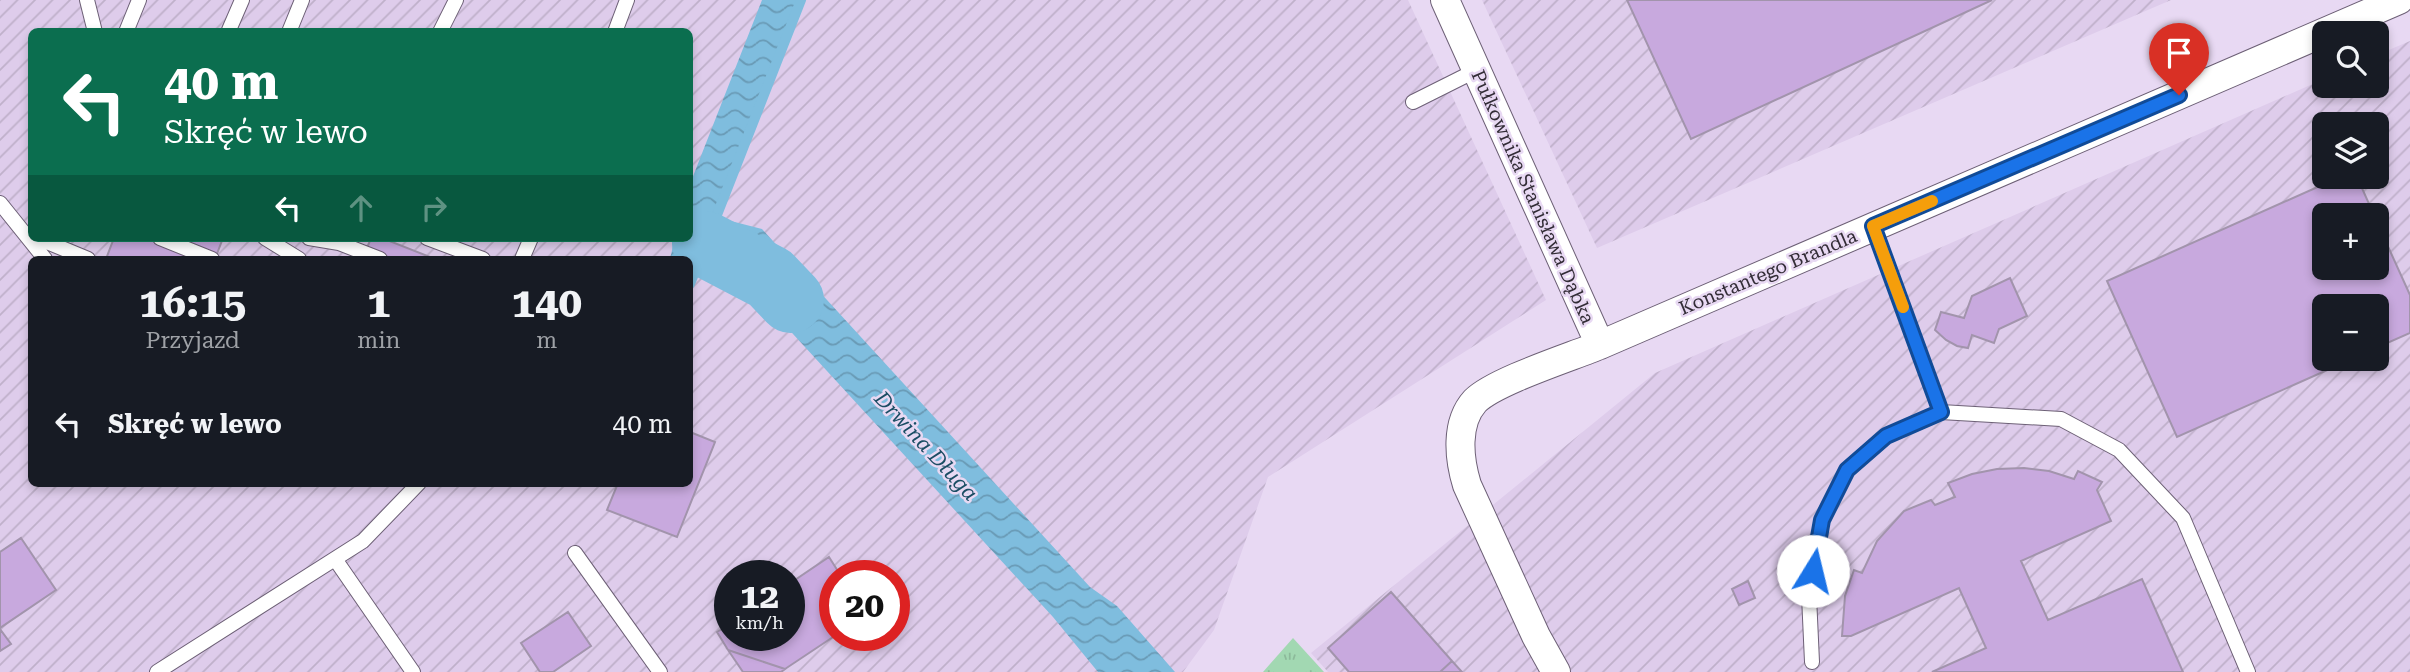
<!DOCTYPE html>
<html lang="pl">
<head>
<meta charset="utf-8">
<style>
  body { margin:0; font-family:"Roboto Serif",serif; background:#242831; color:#f1f3f6; height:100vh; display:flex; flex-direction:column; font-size:26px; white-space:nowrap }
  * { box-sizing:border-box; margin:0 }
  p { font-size:23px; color:#9ea1a6 }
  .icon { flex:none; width:38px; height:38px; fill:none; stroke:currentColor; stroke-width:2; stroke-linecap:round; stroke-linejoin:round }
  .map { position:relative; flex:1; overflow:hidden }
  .panel { position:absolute; left:28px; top:256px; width:665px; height:231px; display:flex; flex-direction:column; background:#171b24; border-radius:10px; box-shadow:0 4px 10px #0003 }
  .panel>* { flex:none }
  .guide { position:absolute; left:28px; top:28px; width:665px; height:214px; border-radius:10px; box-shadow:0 4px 10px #0003; background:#0b6e4f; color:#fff; overflow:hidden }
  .controls { position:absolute; left:2312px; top:21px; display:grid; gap:14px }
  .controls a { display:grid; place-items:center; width:77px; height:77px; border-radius:10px; background:#171b24; box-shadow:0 4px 10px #0003; font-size:35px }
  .speed { position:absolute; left:714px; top:560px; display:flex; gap:14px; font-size:35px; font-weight:700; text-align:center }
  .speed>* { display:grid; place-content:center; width:91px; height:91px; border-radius:50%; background:#171b24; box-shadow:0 4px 10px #0003; line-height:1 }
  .speed small { font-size:18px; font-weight:400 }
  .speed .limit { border:10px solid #d22; background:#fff; color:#111 }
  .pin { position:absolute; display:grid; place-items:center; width:60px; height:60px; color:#fff; margin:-72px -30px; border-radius:50% 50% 50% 0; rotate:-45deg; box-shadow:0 0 7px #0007 }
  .pin .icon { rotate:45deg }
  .me { position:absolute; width:77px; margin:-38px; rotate:9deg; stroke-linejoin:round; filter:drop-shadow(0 0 5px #0008) }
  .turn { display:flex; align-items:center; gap:24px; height:147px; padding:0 21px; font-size:32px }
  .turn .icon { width:91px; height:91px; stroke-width:2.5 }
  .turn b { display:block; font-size:49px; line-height:60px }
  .lanes { display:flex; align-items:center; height:66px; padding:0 21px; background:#0003; justify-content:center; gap:35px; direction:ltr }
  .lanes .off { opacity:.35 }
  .eta { display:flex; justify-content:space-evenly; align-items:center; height:119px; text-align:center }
  .eta b { font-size:42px; font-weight:700; line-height:49px }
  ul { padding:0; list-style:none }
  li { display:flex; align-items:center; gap:21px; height:98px; padding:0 21px }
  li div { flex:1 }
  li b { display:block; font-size:26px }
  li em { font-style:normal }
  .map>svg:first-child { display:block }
</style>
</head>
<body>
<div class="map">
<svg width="2410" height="672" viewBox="0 0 2410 672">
  <defs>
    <pattern id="industrial-furrows" width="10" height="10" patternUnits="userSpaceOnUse" patternTransform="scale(1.75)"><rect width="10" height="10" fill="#decceb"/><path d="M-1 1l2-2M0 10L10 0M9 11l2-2" fill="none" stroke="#bfb0ca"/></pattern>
    <pattern id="grass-tufts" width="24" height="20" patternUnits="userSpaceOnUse" patternTransform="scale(1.75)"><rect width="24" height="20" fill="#a2d8b2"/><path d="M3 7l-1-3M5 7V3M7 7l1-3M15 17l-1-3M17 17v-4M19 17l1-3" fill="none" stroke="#8cba9a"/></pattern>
    <pattern id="water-waves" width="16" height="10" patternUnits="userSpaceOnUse" patternTransform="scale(1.75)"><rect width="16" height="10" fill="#7fbdde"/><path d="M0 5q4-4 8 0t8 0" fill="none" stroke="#699ab5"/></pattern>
  </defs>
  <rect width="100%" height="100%" fill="#e8d9f3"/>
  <!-- industrial -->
  <path fill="url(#industrial-furrows)" fill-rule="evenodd" d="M0,0H1408L1546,300L1268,477L1214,630L1183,672H0ZM32,32H690V238H32ZM32,259H690V483H32ZM730,576H789V635H730ZM835,576H894V635H835Z
    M1482,0H2171L1597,248Z
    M2410,41V672H1328L1311,653L1655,373L2324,79V86H2376L2377,55ZM2324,124H2376V177H2324ZM2324,215H2376V268H2324ZM2324,306H2376V359H2324Z"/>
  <!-- grass -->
  <path fill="url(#grass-tufts)" d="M1293,638L1324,672H1263Z"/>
  <!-- water -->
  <path fill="url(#water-waves)" d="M762,0H801L690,284V259H670L675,238H690V184Z
    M727,220L762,229L1090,587L1117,606L1175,672H1098L1053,617L736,272L717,248Z"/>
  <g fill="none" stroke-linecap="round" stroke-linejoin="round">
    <!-- stream -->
    <path stroke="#7fbdde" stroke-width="10" d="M690,284L801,0"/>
    <!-- river -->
    <path stroke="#7fbdde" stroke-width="66" d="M705,244L770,278L791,300"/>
  </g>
  <!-- building -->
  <path fill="#c8a9de" stroke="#a294ac" stroke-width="2" d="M1627,0H1992L1691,139Z
    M2340,177H2357L2374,215H2324V268H2376V220L2410,295V333L2376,348V306H2324V359H2352L2177,437L2107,281Z
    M114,238H223L215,259H106Z
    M371,238H382L435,259H363Z
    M2010,278L2027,316L1999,329L1994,343L1972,335L1968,348L1957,346L1946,340L1935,330L1941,312L1964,318L1972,296Z
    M690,432L715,442L677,537L607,510L618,483H690Z
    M2024,468L2049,471L2074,479L2078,471L2102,482L2097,490L2111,521L2021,561L2048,620L2142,579L2183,672H1932L1986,648L1959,588L1851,636H1842L1845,596L1854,570L1862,573L1877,541L1904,511L1931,500L1935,505L1955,497L1948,483L1972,474L1997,469Z
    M21,538L56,590L0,628V552Z
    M829,557L841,576H835L836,635L785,669L728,650L717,632L730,624V635H789V584Z
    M1748,581L1755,598L1739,605L1732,589Z
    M1391,592L1452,661L1440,672H1349L1328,648Z
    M568,612L591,646L553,672H540L521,643Z
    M0,629L11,644L0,651Z
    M728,650L785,669L781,672H743Z
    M1452,661L1462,672H1440Z"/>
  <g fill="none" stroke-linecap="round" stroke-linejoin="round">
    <defs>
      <path id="lane" d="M87,0L95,32
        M126,32L139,0
        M232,32L229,30L242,0
        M289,32L302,0
        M440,32L456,0
        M615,32L627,0
        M1413,102L1477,70
        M0,203L45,259
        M1873,226L1941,412L2061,419L2119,450L2183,518L2248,672
        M160,238L212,259
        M265,238L299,259
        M309,238L339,243
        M332,238L339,243L380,259
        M427,238L483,259
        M47,242L88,259
        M522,259L531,238
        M575,553L660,672
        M335,559L413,672
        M1812,662L1809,596L1822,520L1847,470L1886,436L1941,412
        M157,672L363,541L419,483"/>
      <path id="street" d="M1445,0L1600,345
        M1556,672L1536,636L1467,485C1459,459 1455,423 1475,401C1495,381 1571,357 1600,345L2399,0"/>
    </defs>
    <!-- lane casing -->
    <use href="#lane" stroke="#6d6076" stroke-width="16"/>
    <!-- street casing -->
    <use href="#street" stroke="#6d6076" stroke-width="30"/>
    <!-- lane -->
    <use href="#lane" stroke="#fff" stroke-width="14"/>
    <!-- street -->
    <use href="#street" stroke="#fff" stroke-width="28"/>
  </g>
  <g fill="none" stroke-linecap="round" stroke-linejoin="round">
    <defs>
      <path id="route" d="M1813,571L1822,520L1847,470L1886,436L1941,412L1873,226L2179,95"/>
    </defs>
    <!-- route casing -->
    <use href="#route" stroke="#114b97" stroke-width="18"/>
    <!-- route -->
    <use href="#route" stroke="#1a73e8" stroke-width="12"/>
    <!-- slow -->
    <path stroke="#f59e0b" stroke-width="12" d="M1903,307L1873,226L1932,201"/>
  </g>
  <g text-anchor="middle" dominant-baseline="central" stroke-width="5" stroke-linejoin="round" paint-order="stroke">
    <!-- street labels -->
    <g font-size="19" fill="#332d37" stroke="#e8d9f3">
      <text transform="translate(1533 197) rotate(66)">Pułkownika Stanisława Dąbka</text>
      <text transform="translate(1768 272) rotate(-23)">Konstantego Brandla</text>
    </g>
    <!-- water labels -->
    <g font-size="21" font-style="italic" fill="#1b4d64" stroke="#e8d9f3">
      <text transform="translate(926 446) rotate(47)">Drwina Długa</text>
    </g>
  </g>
</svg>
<div class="controls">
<a><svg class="icon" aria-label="search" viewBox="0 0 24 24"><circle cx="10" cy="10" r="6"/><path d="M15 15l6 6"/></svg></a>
<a><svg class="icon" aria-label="layers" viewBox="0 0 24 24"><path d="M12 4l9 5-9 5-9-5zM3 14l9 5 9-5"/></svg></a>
<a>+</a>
<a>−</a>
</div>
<div class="speed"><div>12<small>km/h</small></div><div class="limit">20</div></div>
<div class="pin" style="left:2179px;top:95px;background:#d93025"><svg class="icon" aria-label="arrive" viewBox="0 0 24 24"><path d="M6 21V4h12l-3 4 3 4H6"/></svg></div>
<svg class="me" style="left:1813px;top:571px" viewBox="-20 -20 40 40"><circle r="19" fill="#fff"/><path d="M0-13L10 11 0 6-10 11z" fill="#1a73e8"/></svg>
<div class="guide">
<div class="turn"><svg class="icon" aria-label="left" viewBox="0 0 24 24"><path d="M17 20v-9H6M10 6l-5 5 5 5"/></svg><div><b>40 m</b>Skręć w lewo</div></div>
<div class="lanes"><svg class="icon" aria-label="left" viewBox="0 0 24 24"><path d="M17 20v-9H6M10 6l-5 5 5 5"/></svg><svg class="icon off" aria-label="ahead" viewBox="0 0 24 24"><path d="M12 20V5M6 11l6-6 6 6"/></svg><svg class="icon off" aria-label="right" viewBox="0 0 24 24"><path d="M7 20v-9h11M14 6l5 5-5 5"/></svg></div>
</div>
<section class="panel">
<div class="eta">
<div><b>16:15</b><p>Przyjazd</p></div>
<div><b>1</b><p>min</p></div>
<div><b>140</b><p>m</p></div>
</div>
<ul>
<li><svg class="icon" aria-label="left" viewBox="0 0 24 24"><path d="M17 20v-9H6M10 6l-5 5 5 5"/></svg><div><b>Skręć w lewo</b></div><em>40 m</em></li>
</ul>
</section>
</div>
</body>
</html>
